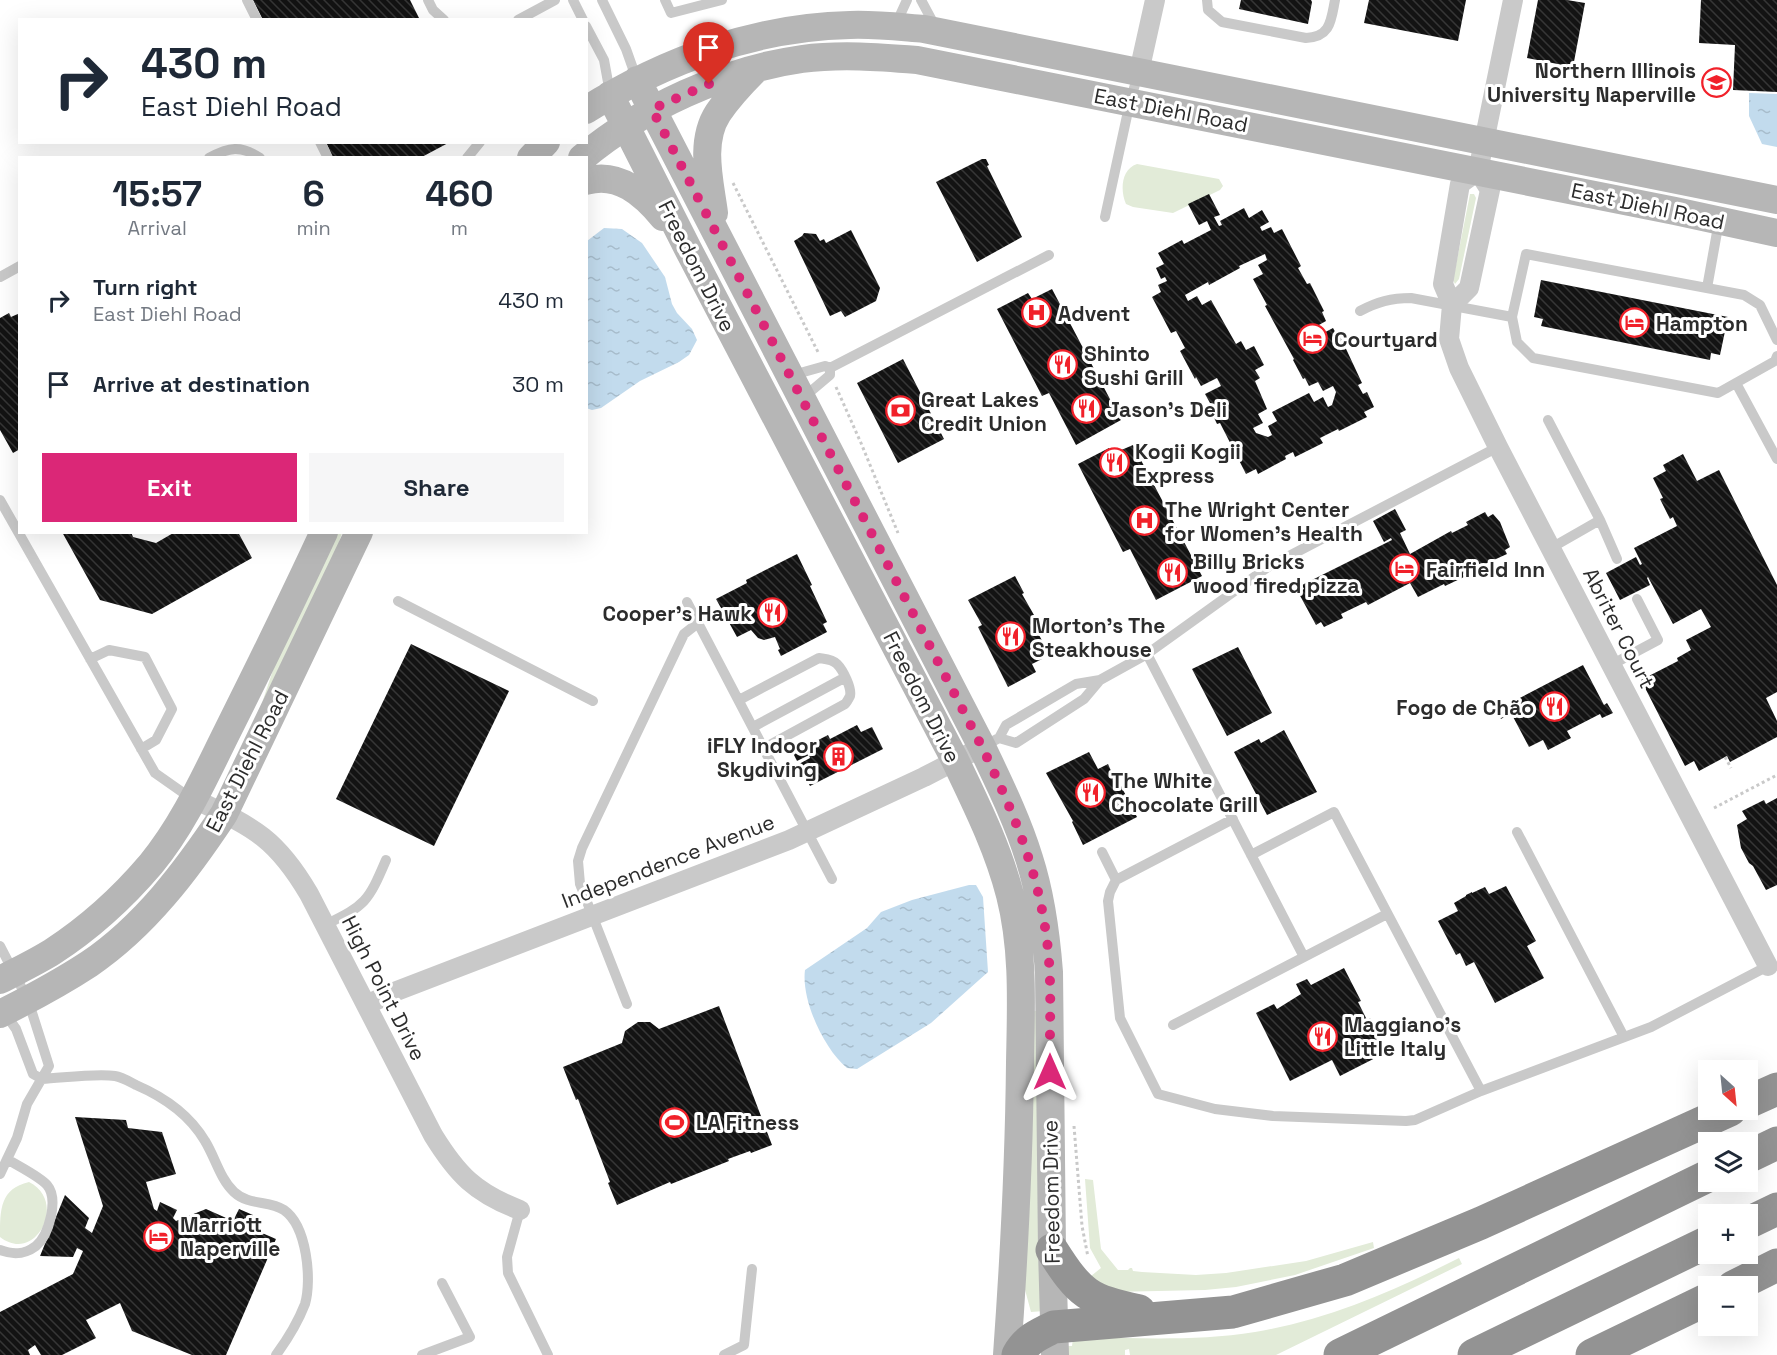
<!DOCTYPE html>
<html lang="en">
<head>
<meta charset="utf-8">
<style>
  body { margin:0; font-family:"Space Grotesk",sans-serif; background:#f6f6f7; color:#1f2937; height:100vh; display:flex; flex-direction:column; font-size:22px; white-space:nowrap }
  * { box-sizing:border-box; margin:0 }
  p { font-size:20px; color:#747a83 }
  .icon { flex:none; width:33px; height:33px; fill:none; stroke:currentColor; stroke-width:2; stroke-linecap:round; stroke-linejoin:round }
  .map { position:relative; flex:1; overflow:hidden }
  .panel { position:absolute; left:18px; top:156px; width:570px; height:378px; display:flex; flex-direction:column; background:#fff; border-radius:0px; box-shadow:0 6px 24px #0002 }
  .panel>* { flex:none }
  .hud { position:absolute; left:18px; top:18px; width:570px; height:126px; border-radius:0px; box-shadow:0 6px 24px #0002; background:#fff; color:#1f2937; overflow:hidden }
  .needle { width:39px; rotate:153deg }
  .fabs { position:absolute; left:1698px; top:1060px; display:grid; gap:12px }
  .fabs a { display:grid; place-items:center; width:60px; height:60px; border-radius:0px; background:#fff; box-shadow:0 6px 24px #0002; font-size:30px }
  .pin { position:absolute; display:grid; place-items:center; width:51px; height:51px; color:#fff; margin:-62px -26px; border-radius:50% 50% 50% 0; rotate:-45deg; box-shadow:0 0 6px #0007 }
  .pin .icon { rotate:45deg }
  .me { position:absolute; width:66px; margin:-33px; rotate:0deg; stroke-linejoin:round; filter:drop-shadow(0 0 4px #0008) }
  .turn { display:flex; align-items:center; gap:21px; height:126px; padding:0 24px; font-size:27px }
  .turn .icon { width:78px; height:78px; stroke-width:2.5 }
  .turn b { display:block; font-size:42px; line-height:51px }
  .eta { display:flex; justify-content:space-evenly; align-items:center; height:102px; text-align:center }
  .eta b { font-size:36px; font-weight:700; line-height:42px }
  .primary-button { display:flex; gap:12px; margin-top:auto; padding:12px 24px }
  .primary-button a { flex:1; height:69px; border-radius:0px; background:#db2777; color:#fff; font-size:24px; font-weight:700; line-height:69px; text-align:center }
  .primary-button a+a { background:#f6f6f7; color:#1f2937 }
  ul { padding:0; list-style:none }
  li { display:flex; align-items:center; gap:18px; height:84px; padding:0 24px }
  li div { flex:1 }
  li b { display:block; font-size:22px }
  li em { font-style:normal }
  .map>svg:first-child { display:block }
</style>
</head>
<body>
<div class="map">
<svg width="1777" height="1355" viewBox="0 0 1777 1355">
  <defs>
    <pattern id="water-ripples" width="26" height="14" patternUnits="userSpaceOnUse" patternTransform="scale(1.5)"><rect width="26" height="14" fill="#c2dbed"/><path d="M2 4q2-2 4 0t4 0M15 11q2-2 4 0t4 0" fill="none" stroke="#a7bccb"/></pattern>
    <pattern id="building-back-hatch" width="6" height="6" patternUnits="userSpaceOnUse" patternTransform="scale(1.5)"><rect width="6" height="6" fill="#131313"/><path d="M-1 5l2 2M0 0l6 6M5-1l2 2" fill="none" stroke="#363636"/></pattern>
  </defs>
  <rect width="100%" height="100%" fill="#fff"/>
  <!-- green -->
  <path fill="#e2ebd8" d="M1137,164L1219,179L1223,186L1220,190L1173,213L1133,207L1126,204C1120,191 1121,169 1137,164Z
    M1470,194H1474L1476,198L1459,279L1455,284L1453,280Z
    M335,533H342L337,548L262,703L285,634Z
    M1034,1011H1036L1044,1311L1031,1312L1024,1286Z
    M1085,1179L1093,1180L1101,1249L1118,1270H1128L1130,1268H1132L1133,1271L1142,1272L1196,1275L1226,1273L1306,1261L1373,1242L1374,1248L1295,1275L1236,1287L1205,1290L1111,1292L1091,1276L1101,1268L1090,1248Z
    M29,1182C68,1201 36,1265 0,1237C0,1209 0,1189 29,1182Z
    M1459,1258L1462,1264L1276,1355H1130L1129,1349L1125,1350V1355H1067L1066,1346H1072L1073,1338C1133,1337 1195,1342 1255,1332C1327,1320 1394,1291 1459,1258Z"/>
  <!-- water -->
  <path fill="url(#water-ripples)" d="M1749,93L1777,94V147L1762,144L1749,116Z
    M604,228L622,229L642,243L665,277L672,304L677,313L692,329L697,340L689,355L679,362L640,381L601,408L592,410L586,408L587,241Z
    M969,885H976L983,897L988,972L931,1023L857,1069L847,1068C824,1049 801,1000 805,970L867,928L881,912L912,900Z"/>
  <!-- building -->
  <path fill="url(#building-back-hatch)" fill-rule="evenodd" d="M253,0H410L420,20H263Z
    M1241,0H1311L1312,2L1308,24L1239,9Z
    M1369,0H1466L1458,41L1364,23Z
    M1538,0H1567L1585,3L1573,67L1527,58Z
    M1701,0H1777V92L1733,90L1735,45L1699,43Z
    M326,142H450L420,158H333Z
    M982,159H986L989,165L987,166L1022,237L977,262L936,182Z
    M1209,194L1220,215L1214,217L1219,226L1222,225L1220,221L1244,208L1249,218L1262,210L1269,222L1260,227L1262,231L1271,227L1274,233L1282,229L1301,266L1298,268L1307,284L1310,283L1324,311L1322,312L1326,321L1310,330L1314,338L1333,328L1338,337L1340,336L1362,383L1358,385L1363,394L1367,392L1374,407L1364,412L1367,417L1339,431L1338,429L1320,438L1323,443L1295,457L1293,452L1285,456L1286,459L1258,474L1256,469L1246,474L1220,423L1217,424L1208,405L1210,403L1205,394L1221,386L1217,378L1201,386L1196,377L1195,379L1180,351L1185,348L1176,331L1171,333L1152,297L1161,292L1158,285L1167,281L1165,277L1161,279L1156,268L1164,264L1158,253L1182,240L1184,244L1211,230L1207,221L1199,225L1188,204ZM1265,254L1267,260L1258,265L1263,274L1253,279L1267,305L1265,306L1294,359L1293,360L1303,379L1305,378L1309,386L1318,382L1323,391L1333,386L1336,392L1332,405L1328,407L1323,397L1314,402L1309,393L1272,412L1277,421L1268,426L1272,435L1268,437L1256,433L1253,428L1263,423L1258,414L1267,409L1255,381L1260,378L1255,370L1264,365L1254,346L1246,350L1241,341L1236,344L1211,300L1202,305L1197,296L1188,301L1185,295L1208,282L1209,285L1240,268L1239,266Z
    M851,230L880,288L876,301L845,317L841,311L830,316L794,241L802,236L804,233L816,234L820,241L824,239L826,243Z
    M1541,280L1728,317L1720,355L1711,353L1710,360L1541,326L1543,319L1534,317Z
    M1052,289L1121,420L1076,445L1049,393L1042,396L997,309L1028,293L1032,299Z
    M9,313L11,317L20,313V449L13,453L0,430V318Z
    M903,359L944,439L898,463L857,383Z
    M1133,445L1202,576L1156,600L1130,549L1123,552L1078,464L1109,448L1112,454Z
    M1683,454L1697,481L1719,470L1777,585V692L1766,698L1777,721V737L1730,762L1727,756L1699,771L1694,761L1685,766L1641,680L1678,661L1677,658L1691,650L1686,640L1711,627L1701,609L1673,624L1648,577L1647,578L1650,585L1620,600L1606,573L1636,557L1640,565L1642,564L1634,548L1677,526L1673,517L1670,519L1660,499L1663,498L1653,478L1666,471L1663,465Z
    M1395,509L1406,530L1400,533L1410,554L1451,531L1452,533L1468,525L1466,522L1485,512L1488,517L1493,514L1500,522L1510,547L1505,550L1507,554L1463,574L1464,577L1445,586L1444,584L1418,597L1410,583L1368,605L1366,602L1341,614L1343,618L1324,627L1321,622L1316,625L1298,592L1304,589L1302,585L1392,540L1391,538L1384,542L1373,521Z
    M62,532H131L133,537L156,543L175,532H238L252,558L152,614L100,600Z
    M797,554L812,585L810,586L827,622L823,624L827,632L781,656L778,650L780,649L775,637L764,640L758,638L751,630L737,637L716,599L747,583L746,580Z
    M1015,576L1024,593L1022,594L1038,622L1033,624L1045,646L1038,650L1042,659L1032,664L1036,672L1008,687L978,627L982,625L968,600Z
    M411,644L509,691L434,846L336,799Z
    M1238,647L1272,713L1227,736L1192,669Z
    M1583,665L1604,705L1607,703L1613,713L1602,718L1600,714L1567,731L1571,738L1548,750L1543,740L1529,747L1511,713L1501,719L1497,710Z
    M857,725L861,732L872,727L883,749L810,786L799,764L810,758L809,755L797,761L793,753L828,735L830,739Z
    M1284,730L1317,792L1267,815L1234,752L1259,739L1261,743Z
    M1089,752L1098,769L1108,764L1115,780L1120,778L1121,781L1119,782L1137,817L1083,845L1072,822L1073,821L1046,773Z
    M1777,798V885L1766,890L1753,866L1749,863L1741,848L1737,825L1747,819L1742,811L1764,800L1766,804Z
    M1506,886L1536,941L1527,946L1544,978L1495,1003L1474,962L1466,966L1460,953L1456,955L1438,921L1458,911L1454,903L1466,896V895L1472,892V893L1485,887L1489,894Z
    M1344,968L1361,1001L1358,1002L1367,1020L1370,1018L1387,1052L1340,1076L1332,1060L1290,1081L1256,1013L1274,1004L1277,1009L1301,994L1296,984L1307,979L1311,985Z
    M719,1006L772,1145L751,1153L750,1151L728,1159L729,1161L671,1184L670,1182L617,1205L608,1183L610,1182L578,1099L576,1100L563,1067L622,1043L625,1031L638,1022H650L659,1029Z
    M75,1117L126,1120L128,1128L162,1132L176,1174L146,1182L154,1209L157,1211L160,1202L177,1210L173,1218L176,1221L206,1209L233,1221L239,1209L253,1215L248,1227L276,1239L226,1355H192L132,1331L120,1303L86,1320L96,1338L62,1355H41L35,1345L28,1350L30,1355H0V1312L73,1274L83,1251L77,1248L73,1257L40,1256L65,1195L89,1218L85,1228L92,1233L103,1206Z"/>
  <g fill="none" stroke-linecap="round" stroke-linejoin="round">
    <!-- path -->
    <path stroke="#c9c9c9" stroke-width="3" stroke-dasharray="3 3" stroke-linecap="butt" d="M733,183L819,354
      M836,387L861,443L898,533
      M1725,757L1731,768
      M1714,808L1777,775
      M1074,1126L1082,1226L1088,1257"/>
    <!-- lane -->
    <path stroke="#c9c9c9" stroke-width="10" d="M247,0L257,20
      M428,0L433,10L444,20
      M573,0L583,20
      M602,0L626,49L637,80
      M665,0L671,13L722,0
      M921,0L935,26
      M1207,0L1208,10L1222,22L1306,38C1331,37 1331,20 1335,0
      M518,20L555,0
      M896,24L907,0
      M586,26L604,60L610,93
      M320,142L328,158
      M209,158C229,147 241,145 260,158
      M467,158L480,142
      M1105,217L1130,102L1138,74
      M0,277L20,266
      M1707,288L1719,221
      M1360,311C1377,302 1391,298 1411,298L1512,317
      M1777,340L1760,305L1744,295L1526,254L1512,317L1517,342L1533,358L1718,393L1775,361L1777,356
      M793,375L825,366L830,368L1049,255
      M1736,383L1777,459
      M804,397L830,375V368
      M1548,420L1600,520L1617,559
      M0,500L155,773L192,799
      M1551,548L1600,520
      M398,601L593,701
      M687,602L832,879
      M1147,654L1304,957
      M90,659L109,650L145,657L172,709L156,740L141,749
      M1611,665L1658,640L1637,599
      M739,700L819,658C825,659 832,659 837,664C843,670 852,688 850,696C849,698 846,703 845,704L764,748
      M753,727L844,678
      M999,738L1016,743L1084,699L1100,680
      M984,746L999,738L1006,725L1076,684L1100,680L1147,654L1268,567L1498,447
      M1233,819L1116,880L1110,892L1108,901L1120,1018L1158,1094L1215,1109L1273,1116L1406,1121L1415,1120L1481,1091L1334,812L1251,855
      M1517,832L1624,1037
      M1102,852L1116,880
      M325,925C366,905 368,902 386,860
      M0,946L28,1000L49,1066L27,1104L17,1138L0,1174
      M627,1004L580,884L578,861L582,848L684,634L698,623
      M4,1012L16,1029L33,1074L42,1079C63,1078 96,1073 115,1076C122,1077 130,1082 136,1085C164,1097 189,1114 205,1141C215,1157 220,1179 234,1192C249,1206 269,1200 284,1210C307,1226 312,1280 305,1304C298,1322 287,1340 276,1355
      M1173,1025L1387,914
      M1481,1091L1651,1027L1768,966
      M520,1210L507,1257L508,1273L548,1355
      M0,1250C13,1255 24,1255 36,1246C49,1235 59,1199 47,1185C39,1176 18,1166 7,1159
      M422,1355L470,1337L442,1283
      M724,1355L744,1345L752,1269"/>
    <!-- street -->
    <path stroke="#c9c9c9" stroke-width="20" d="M1513,0L1478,171L1460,184L1443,284L1452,305L1449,339L1459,368L1498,447L1768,966
      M1139,72L1155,0
      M1452,305L1469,288L1490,190L1478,171
      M194,799C252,827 275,836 309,894L433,1135C457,1174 475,1193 520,1210
      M366,1005L394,992L789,840L924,777L982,747"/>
    <!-- secondary -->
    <path stroke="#b6b6b6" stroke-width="28" d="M637,80L982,747C999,783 1017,819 1029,858C1041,895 1046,933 1049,972L1052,1250L1055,1355
      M610,95L688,249L955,760C976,804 998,848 1010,895C1024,950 1021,1007 1020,1063C1019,1161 1014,1258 1007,1355
      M586,110C665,60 756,27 850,25C875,24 899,27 924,29L1777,200
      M531,158L546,142
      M582,158C643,107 724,70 802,59C840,54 879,57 917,60L1675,211L1777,233
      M586,181C618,171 644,194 663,217
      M714,213C710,182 699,142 718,113C728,98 741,84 754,71
      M0,980C17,971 36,962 52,952C89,928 123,897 151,864C184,824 205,776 228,730C261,664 293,599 324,532
      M0,1014C30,999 60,983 89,964C145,926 187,870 224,814L359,532"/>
    <!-- highway -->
    <path stroke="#939393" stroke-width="33" d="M1748,1102L1777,1089
      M1748,1157L1777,1143
      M1748,1223L1777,1209
      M1052,1250C1080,1294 1088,1300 1139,1311
      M1733,1287L1777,1265
      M1018,1355C1026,1340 1039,1334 1054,1327L1233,1312L1345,1280L1481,1223L1730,1110
      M1340,1355L1708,1176
      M1474,1355L1708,1242
      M1592,1355L1708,1299"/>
  </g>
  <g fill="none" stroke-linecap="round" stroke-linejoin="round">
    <!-- route -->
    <path stroke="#db2777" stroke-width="10" stroke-dasharray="0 18" d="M709,84L652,109L982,747C1011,807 1037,867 1046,934C1053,979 1049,1026 1050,1072"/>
  </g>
  <!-- icons -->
  <defs>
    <symbol id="university-ring" viewBox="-11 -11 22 22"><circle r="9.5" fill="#fff" stroke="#f1212a" stroke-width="1.5"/><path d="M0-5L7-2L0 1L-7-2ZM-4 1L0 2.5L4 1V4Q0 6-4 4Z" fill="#f1212a"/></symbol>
    <symbol id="hospital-ring" viewBox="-11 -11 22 22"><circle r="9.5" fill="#fff" stroke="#f1212a" stroke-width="1.5"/><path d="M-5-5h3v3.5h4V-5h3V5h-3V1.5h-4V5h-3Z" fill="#f1212a"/></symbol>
    <symbol id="hotel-ring" viewBox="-11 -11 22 22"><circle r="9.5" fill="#fff" stroke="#f1212a" stroke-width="1.5"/><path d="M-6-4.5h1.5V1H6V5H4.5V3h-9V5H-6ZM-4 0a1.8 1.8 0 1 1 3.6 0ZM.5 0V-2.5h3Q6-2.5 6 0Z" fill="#f1212a"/></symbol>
    <symbol id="restaurant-ring" viewBox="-11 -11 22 22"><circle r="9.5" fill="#fff" stroke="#f1212a" stroke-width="1.5"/><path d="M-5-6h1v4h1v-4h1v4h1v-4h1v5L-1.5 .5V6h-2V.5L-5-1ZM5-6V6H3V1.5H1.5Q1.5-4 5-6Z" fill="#f1212a"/></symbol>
    <symbol id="bank-ring" viewBox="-11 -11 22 22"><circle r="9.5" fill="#fff" stroke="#f1212a" stroke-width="1.5"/><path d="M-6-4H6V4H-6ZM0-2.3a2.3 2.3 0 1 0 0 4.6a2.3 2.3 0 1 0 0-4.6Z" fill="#f1212a"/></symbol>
    <symbol id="building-ring" viewBox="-11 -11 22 22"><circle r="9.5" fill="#fff" stroke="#f1212a" stroke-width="1.5"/><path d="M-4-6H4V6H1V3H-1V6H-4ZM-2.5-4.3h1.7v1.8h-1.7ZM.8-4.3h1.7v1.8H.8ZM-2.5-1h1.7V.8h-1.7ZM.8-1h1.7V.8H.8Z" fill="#f1212a"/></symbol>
    <symbol id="stadium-ring" viewBox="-11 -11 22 22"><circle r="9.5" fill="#fff" stroke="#f1212a" stroke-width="1.5"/><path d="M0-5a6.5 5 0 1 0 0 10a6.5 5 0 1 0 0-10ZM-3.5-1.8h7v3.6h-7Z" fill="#f1212a"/></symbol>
  </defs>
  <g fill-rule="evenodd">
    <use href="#university-ring" x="1700" y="66" width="33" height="33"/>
    <use href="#hospital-ring" x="1020" y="296" width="33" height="33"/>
    <use href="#hotel-ring" x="1618" y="306" width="33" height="33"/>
    <use href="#hotel-ring" x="1296" y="322" width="33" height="33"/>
    <use href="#restaurant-ring" x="1046" y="348" width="33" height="33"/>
    <use href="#restaurant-ring" x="1070" y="392" width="33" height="33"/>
    <use href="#bank-ring" x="884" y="394" width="33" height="33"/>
    <use href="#restaurant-ring" x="1098" y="446" width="33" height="33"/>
    <use href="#hospital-ring" x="1128" y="504" width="33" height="33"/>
    <use href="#hotel-ring" x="1388" y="552" width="33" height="33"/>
    <use href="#restaurant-ring" x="1156" y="556" width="33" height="33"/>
    <use href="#restaurant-ring" x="756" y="596" width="33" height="33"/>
    <use href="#restaurant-ring" x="994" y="620" width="33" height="33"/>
    <use href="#restaurant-ring" x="1538" y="690" width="33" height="33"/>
    <use href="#building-ring" x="822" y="740" width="33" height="33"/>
    <use href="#restaurant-ring" x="1074" y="776" width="33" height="33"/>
    <use href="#restaurant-ring" x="1306" y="1020" width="33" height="33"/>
    <use href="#stadium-ring" x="658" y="1106" width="33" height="33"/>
    <use href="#hotel-ring" x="142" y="1220" width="33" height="33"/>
  </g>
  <g text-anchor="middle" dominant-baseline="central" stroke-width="6" stroke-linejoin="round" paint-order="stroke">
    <!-- poi labels -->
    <g font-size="21" font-weight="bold" fill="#2c2c2c" stroke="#fff" text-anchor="start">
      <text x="1696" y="70" text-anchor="end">Northern Illinois<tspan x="1696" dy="24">University Naperville</tspan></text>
      <text x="1058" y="313">Advent</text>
      <text x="1656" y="323">Hampton</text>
      <text x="1334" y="339">Courtyard</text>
      <text x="1084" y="353">Shinto<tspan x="1084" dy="24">Sushi Grill</tspan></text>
      <text x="921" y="399">Great Lakes<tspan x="921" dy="24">Credit Union</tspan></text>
      <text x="1107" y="409">Jason's Deli</text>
      <text x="1135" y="451">Kogii Kogii<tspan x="1135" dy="24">Express</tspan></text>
      <text x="1165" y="509">The Wright Center<tspan x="1165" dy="24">for Women's Health</tspan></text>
      <text x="1193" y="561">Billy Bricks<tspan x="1193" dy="24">wood fired pizza</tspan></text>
      <text x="1426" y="569">Fairfield Inn</text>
      <text x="752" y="613" text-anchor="end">Cooper's Hawk</text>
      <text x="1032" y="625">Morton's The<tspan x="1032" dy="24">Steakhouse</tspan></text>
      <text x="1534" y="707" text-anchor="end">Fogo de Chão</text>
      <text x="817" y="745" text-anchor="end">iFLY Indoor<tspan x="817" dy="24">Skydiving</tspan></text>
      <text x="1111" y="780">The White<tspan x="1111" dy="24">Chocolate Grill</tspan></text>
      <text x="1344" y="1024">Maggiano's<tspan x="1344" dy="24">Little Italy</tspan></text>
      <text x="696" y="1122">LA Fitness</text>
      <text x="180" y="1224">Marriott<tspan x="180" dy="24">Naperville</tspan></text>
    </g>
    <!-- street labels -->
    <g font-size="21" fill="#2c2c2c" stroke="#fff">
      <text transform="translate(1171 110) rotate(11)">East Diehl Road</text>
      <text transform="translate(1648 206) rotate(12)">East Diehl Road</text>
      <text transform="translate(697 266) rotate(63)">Freedom Drive</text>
      <text transform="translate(1619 628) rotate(63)">Abriter Court</text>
      <text transform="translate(922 697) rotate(63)">Freedom Drive</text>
      <text transform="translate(247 761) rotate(-63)">East Diehl Road</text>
      <text transform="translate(668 861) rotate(-21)">Independence Avenue</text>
      <text transform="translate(384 988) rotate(63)">High Point Drive</text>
      <text transform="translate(1051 1192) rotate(-91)">Freedom Drive</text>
    </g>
  </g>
</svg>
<div class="fabs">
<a><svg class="needle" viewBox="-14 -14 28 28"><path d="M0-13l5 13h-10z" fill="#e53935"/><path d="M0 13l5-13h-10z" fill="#747a83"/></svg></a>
<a><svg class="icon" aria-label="layers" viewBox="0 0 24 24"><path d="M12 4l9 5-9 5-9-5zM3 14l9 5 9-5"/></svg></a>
<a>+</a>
<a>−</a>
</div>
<div class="pin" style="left:709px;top:84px;background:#d93025"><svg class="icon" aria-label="arrive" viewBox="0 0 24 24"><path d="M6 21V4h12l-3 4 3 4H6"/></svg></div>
<svg class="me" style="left:1050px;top:1072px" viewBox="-20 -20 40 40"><path d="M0-17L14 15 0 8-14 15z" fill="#db2777" stroke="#fff" stroke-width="4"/></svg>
<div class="hud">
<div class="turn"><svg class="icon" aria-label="right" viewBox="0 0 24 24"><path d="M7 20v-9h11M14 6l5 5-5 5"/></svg><div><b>430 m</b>East Diehl Road</div></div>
</div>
<section class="panel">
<div class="eta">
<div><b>15:57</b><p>Arrival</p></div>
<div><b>6</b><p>min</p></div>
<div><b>460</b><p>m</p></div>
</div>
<ul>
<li><svg class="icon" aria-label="right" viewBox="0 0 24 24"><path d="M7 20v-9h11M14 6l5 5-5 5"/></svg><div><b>Turn right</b><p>East Diehl Road</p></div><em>430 m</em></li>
<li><svg class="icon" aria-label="arrive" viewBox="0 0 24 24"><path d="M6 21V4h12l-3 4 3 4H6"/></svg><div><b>Arrive at destination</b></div><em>30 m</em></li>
</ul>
<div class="primary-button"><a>Exit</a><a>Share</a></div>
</section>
</div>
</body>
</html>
